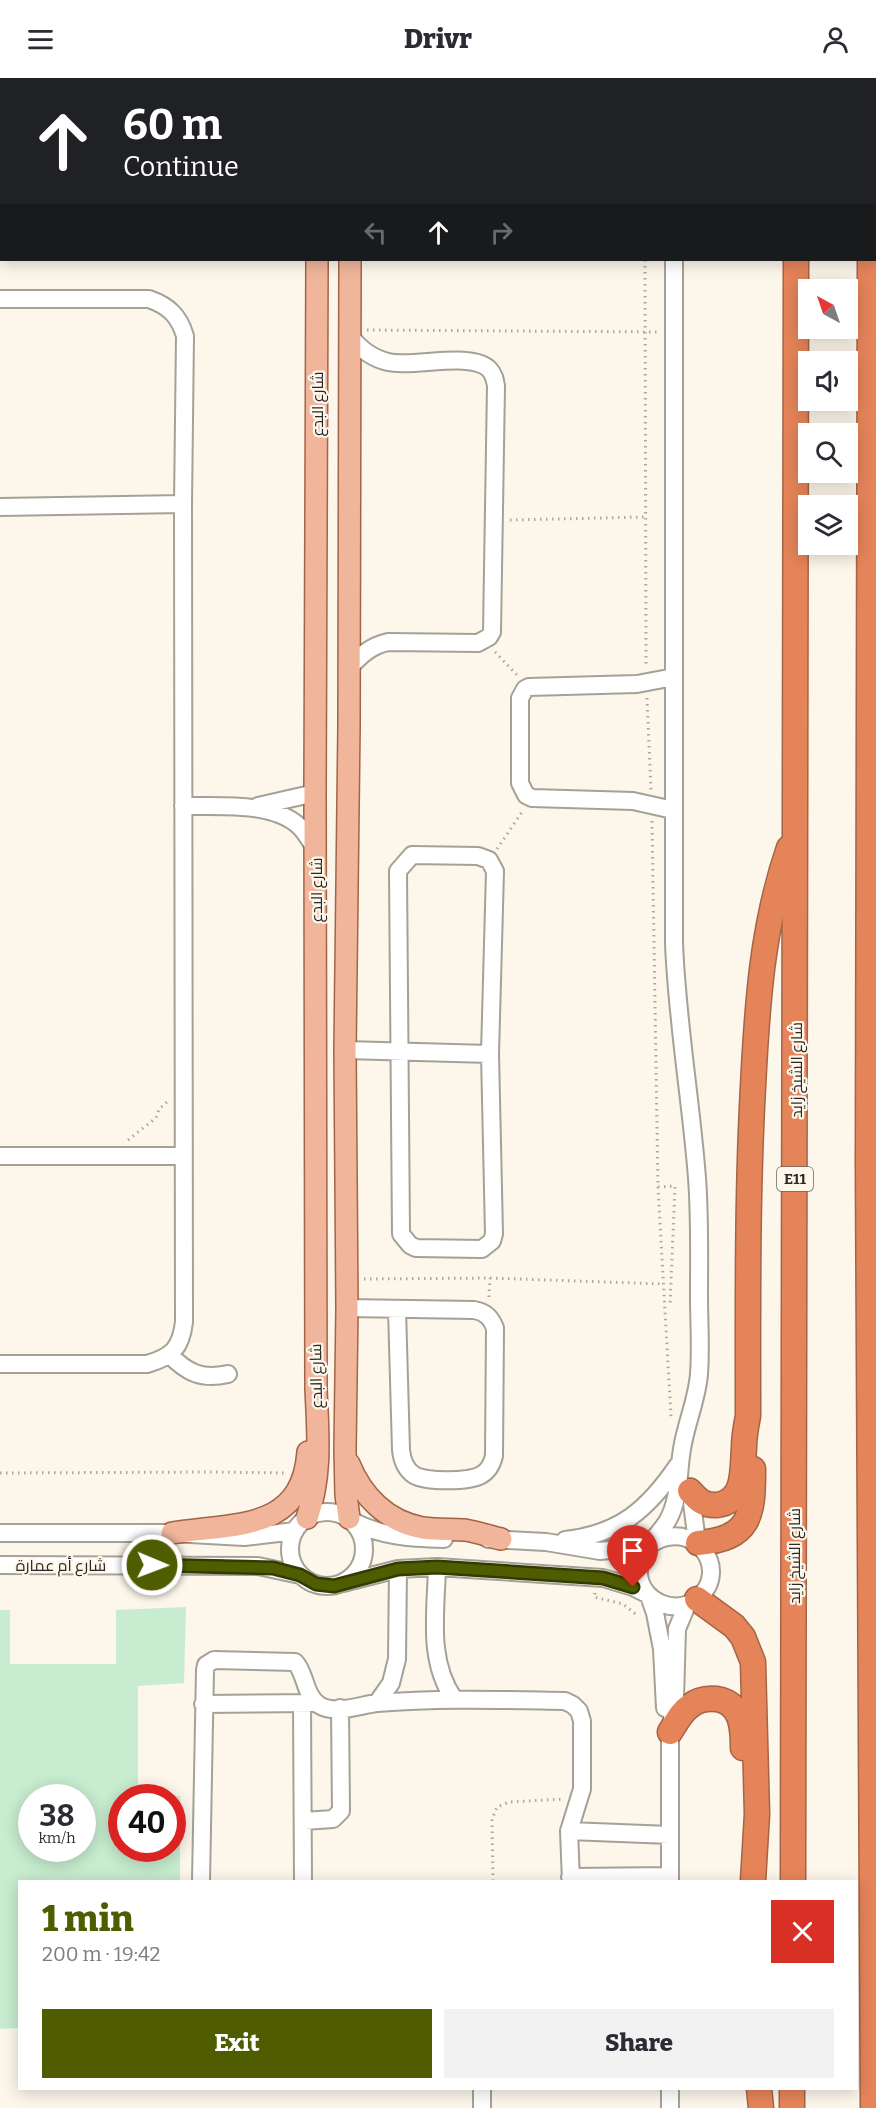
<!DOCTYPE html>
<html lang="en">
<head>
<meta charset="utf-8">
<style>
  body { margin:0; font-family:Bitter,Cairo,serif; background:#f2f2f3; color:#2b2b33; height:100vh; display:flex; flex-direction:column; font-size:22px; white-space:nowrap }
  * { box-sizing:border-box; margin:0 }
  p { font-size:20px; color:#7c7c81 }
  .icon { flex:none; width:33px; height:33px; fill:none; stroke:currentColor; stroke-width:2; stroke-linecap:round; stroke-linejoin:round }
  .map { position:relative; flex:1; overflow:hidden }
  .side { position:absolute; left:18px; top:1802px; width:840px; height:210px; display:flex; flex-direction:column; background:#fff; border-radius:0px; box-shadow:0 3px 15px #0003 }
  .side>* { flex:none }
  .banner { position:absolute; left:0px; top:0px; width:876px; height:183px; box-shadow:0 3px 15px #0003; background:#202124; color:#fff; overflow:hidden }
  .needle { width:39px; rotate:320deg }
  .controls { position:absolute; left:798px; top:201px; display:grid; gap:12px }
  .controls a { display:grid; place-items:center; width:60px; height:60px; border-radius:0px; background:#fff; box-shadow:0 3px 15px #0003; font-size:30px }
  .speed { position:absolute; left:18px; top:1706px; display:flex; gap:12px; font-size:30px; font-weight:700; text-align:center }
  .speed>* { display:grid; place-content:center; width:78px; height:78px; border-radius:50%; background:#fff; box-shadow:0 3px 15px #0003; line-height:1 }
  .speed small { font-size:15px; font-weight:400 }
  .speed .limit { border:9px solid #d22; background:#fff; color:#111 }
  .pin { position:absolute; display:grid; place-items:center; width:51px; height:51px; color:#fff; margin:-62px -26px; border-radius:50% 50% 50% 0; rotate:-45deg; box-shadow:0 0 6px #0007 }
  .pin .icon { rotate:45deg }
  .me { position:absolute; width:66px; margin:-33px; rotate:91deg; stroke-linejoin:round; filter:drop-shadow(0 0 4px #0008) }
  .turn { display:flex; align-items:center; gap:21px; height:126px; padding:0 24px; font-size:27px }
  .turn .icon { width:78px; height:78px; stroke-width:2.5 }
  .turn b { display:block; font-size:42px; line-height:51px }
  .lanes { display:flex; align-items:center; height:57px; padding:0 24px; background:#0003; justify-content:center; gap:30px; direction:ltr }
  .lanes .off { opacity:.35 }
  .round { display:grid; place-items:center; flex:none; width:63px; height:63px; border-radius:0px; background:#f2f2f3 }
  .summary { display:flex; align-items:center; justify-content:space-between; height:102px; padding:0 24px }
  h1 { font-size:36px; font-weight:800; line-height:45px; color:#4f5d00 }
  .action { display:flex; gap:12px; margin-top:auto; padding:12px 24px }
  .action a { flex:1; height:69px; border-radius:0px; background:#4f5d00; color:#fff; font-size:24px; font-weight:800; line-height:69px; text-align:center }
  .action a+a { background:#f2f2f3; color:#2b2b33 }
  header { display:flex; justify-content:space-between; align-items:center; height:78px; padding:0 24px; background:#fff; font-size:27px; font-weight:800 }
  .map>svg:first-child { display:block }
</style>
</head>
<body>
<header><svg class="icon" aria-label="menu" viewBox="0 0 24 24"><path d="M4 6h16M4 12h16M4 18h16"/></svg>Drivr<svg class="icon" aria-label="person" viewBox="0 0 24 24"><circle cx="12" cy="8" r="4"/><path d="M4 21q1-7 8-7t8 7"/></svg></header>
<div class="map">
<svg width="876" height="2030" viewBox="0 0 876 2030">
  <rect width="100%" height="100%" fill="#fcf6eb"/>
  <!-- green -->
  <path fill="#c7eccf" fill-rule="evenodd" d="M186,1529L184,1605L138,1608V1718H180V1803H20L19,1950L0,1951V1532H10V1586H116V1532ZM32,1719H82V1770H32ZM122,1719H172V1770H122Z"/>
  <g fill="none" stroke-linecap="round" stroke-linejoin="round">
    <defs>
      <path id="minor" d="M110,0V2
        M464,0L465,2
        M432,2L433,0
        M673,2V0
        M0,80H2
        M0,221H149C169,228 179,238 185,258L183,426L184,1244C181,1270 172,1279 147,1286H0
        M0,429L183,426
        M348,591C360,578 370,568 388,564L478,565L489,559L492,554L496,308C495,302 494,296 489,291C471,273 413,290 388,284C371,280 360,271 350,258
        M183,728C218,729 273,723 300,749C306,755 311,764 316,772
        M258,728L315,715
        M673,732L633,723L532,720L526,717L520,705V620L525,611L529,609L637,606L674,599
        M412,777L478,778L489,782L495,793L490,976L494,1156L492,1163L482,1171L416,1170L410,1167L401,1156L398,793Z
        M345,972L490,976
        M0,1078H184
        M347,1230L474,1232C486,1234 491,1240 495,1250L494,1378C492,1386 489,1393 481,1397C469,1404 426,1404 414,1397C405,1391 402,1382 401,1372L397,1231
        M169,1276C187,1295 202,1302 228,1296
        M690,1409L697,1464
        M290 1471a37 37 0 1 1 74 0a37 37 0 1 1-74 0Z
        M352,1443C384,1459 409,1460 444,1461
        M0,1455H172L244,1459L295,1453
        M488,1461L546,1464L600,1473L649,1468
        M565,1462C620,1456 648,1431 678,1387
        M651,1466C693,1438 733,1492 697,1521C676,1538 642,1524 639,1497C637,1474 658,1459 668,1442C680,1420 678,1394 682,1371C686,1345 697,1322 699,1296C701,1270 699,1244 699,1218C699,1179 700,1139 697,1100C691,1022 677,944 674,865V182
        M0,1487L258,1488L300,1497
        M437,1489C436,1534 427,1582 454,1621
        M343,1505L398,1491L437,1489L603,1500L633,1509L647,1516
        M649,1518L655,1535L662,1571L665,1630
        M302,1625L303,1803
        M377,1625L391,1605L397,1581L398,1491
        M203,1626L312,1625
        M304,1743L333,1741L341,1733L340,1630
        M569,1753L670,1757
        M570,1799L670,1798
        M201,1803L205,1592L206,1587L214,1582L295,1584C306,1595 304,1617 319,1627C335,1637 360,1627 377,1625C440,1620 502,1622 565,1623L573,1627L579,1633L582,1643V1711L569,1753L571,1803
        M670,1803V1654L675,1621L677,1551L687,1527
        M482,2010V2030
        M670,2030V2010"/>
      <path id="major" d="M317,0V2
        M352,2V0
        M349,1386C362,1418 387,1444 423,1450C437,1452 451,1451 465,1452C477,1454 489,1458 501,1461
        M307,1440C322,1397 318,1356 316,1311L315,715L317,182
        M349,1440L346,1417L345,1371L347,1230L345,972L349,647L350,182
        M172,1455C232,1445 302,1455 308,1374"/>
      <path id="highway" d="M796,0V2
        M870,0V2
        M870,182L868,1085L873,2030
        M690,1413C698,1422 704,1428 717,1427C746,1423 742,1392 744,1370C744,1359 746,1348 748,1338C748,1228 747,1118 753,1009C757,928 762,848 789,770
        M698,1465C751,1461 753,1437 753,1391
        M697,1521L734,1548L743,1559L753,1584L757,1736L753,1803
        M670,1654C676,1645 681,1634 690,1628C697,1622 707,1620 717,1621C742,1625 743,1650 743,1670
        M793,1803L796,182
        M759,2010L761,2030
        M792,2030V2010"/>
    </defs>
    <!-- minor casing -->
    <use href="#minor" stroke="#a6a196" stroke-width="20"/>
    <!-- major casing -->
    <use href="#major" stroke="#a46446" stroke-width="24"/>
    <!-- highway casing -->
    <use href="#highway" stroke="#a46446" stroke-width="27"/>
    <!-- path -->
    <path stroke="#aca79f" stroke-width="3" stroke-dasharray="1.5 4.5" stroke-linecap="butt" d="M645,0V2
      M645,182L646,589
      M367,252L657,254
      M510,442L646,439
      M495,574L517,597
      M647,620L651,712
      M652,743L658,1109L671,1339
      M497,771L522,734
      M128,1062L156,1040L159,1031L167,1024
      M658,1109L675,1108L670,1228
      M364,1201L490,1200L663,1206
      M489,1219L490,1200
      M0,1395L212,1394L286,1395
      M595,1515L594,1519L623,1526L638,1538
      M493,1803L492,1741L497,1729L509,1724L563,1721"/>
    <!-- minor -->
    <use href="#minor" stroke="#fff" stroke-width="16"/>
    <!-- major -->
    <use href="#major" stroke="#f0b59b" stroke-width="21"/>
    <!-- highway -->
    <use href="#highway" stroke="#e68459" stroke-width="24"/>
  </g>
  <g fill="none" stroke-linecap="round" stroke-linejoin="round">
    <defs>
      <path id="route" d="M152,1487L273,1490L300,1497L316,1506L334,1508L398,1491L437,1489L603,1500L633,1509"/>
    </defs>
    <!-- route casing -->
    <use href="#route" stroke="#333c00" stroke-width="15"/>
    <!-- route -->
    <use href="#route" stroke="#4f5d00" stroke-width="10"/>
  </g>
  <g text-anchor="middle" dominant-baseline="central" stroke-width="4.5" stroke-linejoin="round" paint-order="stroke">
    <!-- shield labels -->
    <rect fill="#fcf6eb" stroke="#696660" stroke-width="1.5" x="777" y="1089" width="36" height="24" rx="4.5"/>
    <g font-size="15" font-weight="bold" fill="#2a2824">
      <text x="795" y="1101">E11</text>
    </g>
    <!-- street labels -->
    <g font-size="16" fill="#2a2824" stroke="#fcf6eb">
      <text transform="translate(317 326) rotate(-90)">شارع البدع</text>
      <text transform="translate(316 812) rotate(-90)">شارع البدع</text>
      <text transform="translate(796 992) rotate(-90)">شارع الشيخ زايد</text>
      <text transform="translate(316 1298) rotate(-91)">شارع البدع</text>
      <text transform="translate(794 1478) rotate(-90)">شارع الشيخ زايد</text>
      <text x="61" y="1487">شارع أم عمارة</text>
    </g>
  </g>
</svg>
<div class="controls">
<a><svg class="needle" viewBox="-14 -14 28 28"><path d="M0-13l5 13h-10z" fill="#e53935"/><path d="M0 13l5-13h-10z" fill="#7c7c81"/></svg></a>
<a><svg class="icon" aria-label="sound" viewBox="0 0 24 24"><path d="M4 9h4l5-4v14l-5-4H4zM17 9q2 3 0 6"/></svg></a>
<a><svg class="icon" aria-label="search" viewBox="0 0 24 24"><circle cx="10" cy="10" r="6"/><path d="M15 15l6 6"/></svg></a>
<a><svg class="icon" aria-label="layers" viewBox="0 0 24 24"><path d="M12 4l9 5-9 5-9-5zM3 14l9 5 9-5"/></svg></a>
</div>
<div class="speed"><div>38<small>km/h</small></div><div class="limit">40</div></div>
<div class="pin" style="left:633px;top:1509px;background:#d93025"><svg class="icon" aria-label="arrive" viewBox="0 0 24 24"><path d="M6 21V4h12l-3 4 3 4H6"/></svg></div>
<svg class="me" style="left:152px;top:1487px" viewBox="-20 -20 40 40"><circle r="17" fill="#4f5d00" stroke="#fff" stroke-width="3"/><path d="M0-11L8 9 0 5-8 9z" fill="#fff"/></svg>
<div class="banner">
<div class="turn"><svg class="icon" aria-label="ahead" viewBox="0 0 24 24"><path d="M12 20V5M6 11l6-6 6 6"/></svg><div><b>60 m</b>Continue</div></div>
<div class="lanes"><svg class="icon off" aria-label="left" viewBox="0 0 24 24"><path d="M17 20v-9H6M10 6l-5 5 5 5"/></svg><svg class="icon" aria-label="ahead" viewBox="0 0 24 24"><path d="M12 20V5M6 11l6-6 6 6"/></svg><svg class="icon off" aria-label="right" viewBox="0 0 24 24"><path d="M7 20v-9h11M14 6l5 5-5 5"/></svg></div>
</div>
<section class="side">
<div class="summary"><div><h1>1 min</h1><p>200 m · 19:42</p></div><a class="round" style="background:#d93025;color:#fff"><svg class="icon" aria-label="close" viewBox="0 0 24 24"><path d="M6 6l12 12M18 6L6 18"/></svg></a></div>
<div class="action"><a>Exit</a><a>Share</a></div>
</section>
</div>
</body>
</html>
